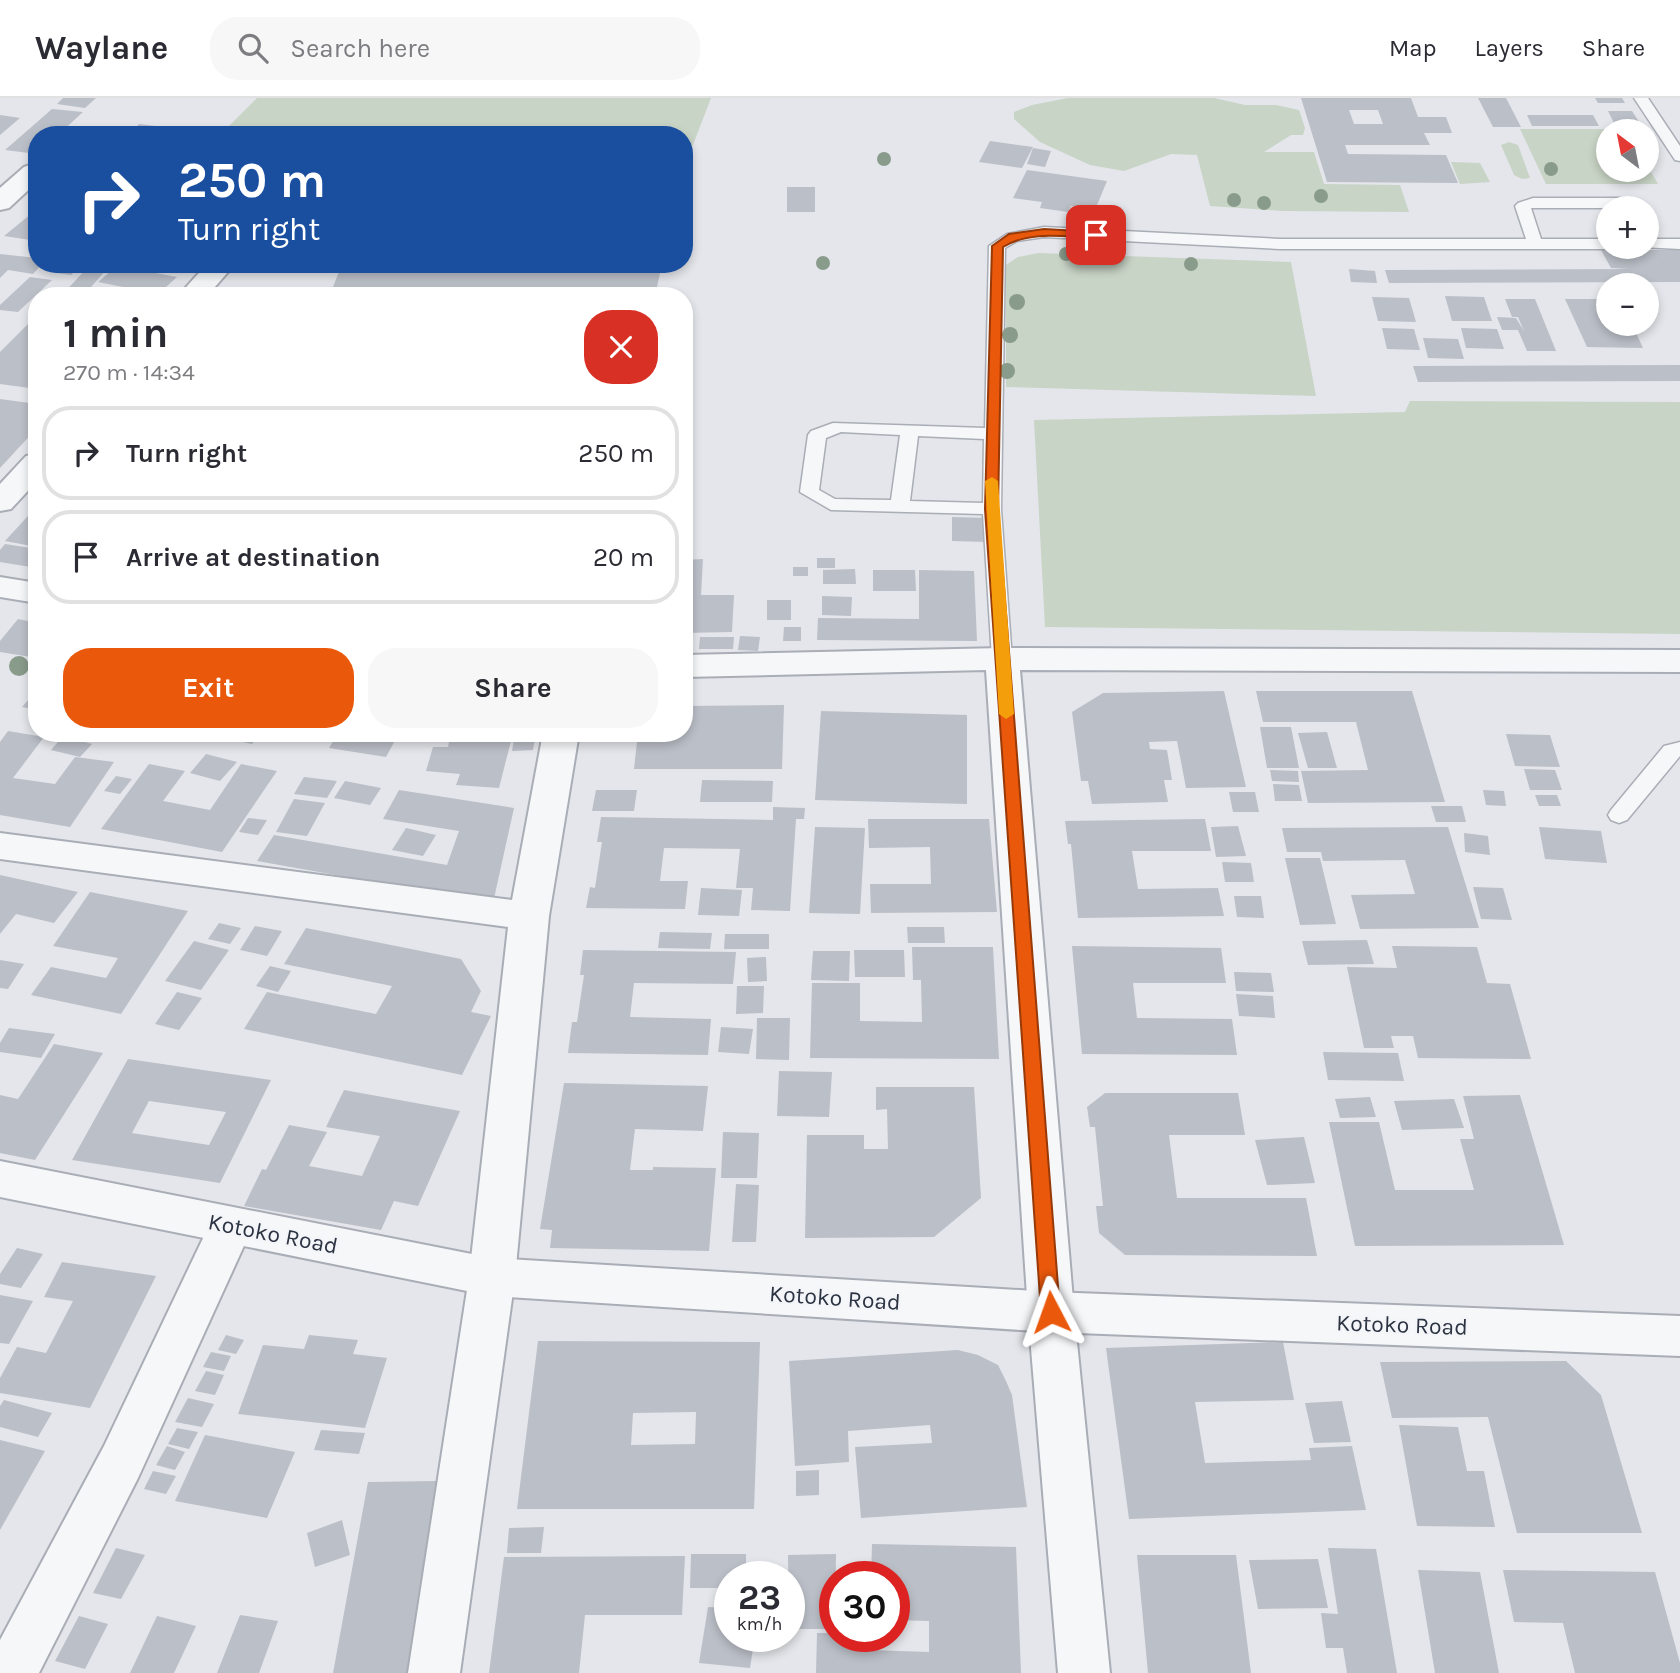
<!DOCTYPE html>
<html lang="en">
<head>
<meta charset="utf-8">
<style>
  body { margin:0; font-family:Karla,sans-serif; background:#f7f7f7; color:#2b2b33; height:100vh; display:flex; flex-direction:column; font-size:26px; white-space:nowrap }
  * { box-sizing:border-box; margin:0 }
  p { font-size:23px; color:#7c7c81 }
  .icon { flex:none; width:38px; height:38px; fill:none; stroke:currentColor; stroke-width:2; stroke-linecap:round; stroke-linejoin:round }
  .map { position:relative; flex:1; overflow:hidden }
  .panel { position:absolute; left:28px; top:189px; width:665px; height:455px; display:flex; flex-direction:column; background:#fff; border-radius:28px; box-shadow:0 4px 10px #0003 }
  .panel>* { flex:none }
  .guide { position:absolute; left:28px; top:28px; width:665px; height:147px; border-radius:28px; box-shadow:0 4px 10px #0003; background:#1a4fa0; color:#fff; overflow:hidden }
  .needle { width:46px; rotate:328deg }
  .controls { position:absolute; left:1596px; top:21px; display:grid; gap:14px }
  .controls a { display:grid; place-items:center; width:63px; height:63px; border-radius:50%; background:#fff; box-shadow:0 4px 10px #0003; font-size:35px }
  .speed { position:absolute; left:714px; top:1463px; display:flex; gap:14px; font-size:35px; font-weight:700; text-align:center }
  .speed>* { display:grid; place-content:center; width:91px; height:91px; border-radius:50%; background:#fff; box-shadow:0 4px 10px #0003; line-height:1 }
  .speed small { font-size:18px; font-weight:400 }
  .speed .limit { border:10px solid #d22; background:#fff; color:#111 }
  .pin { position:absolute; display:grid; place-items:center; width:60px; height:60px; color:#fff; margin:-30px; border-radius:14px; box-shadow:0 4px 10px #0006 }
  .me { position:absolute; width:77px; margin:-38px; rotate:356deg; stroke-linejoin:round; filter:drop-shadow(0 0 5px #0008) }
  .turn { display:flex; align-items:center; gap:24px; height:147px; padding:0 35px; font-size:32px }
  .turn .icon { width:91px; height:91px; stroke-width:2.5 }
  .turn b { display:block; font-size:49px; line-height:60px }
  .round { display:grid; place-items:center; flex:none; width:74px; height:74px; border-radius:28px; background:#f7f7f7 }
  .overview { display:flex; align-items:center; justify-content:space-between; height:119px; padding:0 35px }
  h1 { font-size:42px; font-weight:700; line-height:52px }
  .action { display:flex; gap:14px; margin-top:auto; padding:14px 35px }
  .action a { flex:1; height:80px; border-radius:28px; background:#ea580c; color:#fff; font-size:28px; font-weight:700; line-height:80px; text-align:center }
  .action a+a { background:#f7f7f7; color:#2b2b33 }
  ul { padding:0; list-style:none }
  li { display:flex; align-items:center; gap:21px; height:94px; margin:0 14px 10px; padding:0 21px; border:4px solid #e1e1e2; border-radius:28px }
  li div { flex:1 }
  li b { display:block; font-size:26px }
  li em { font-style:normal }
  header { display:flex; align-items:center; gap:42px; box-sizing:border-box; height:98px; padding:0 35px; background:#fff; border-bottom:2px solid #e1e1e2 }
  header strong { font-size:33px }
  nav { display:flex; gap:38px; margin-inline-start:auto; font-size:24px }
  .search { width:490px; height:63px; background:#f7f7f7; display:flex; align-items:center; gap:18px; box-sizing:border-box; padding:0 24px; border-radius:28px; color:#7c7c81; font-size:26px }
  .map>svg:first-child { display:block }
</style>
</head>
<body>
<header>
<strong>Waylane</strong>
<div class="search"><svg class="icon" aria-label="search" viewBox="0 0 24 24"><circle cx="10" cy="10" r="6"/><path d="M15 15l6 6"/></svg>Search here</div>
<nav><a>Map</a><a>Layers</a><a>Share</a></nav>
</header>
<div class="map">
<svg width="1680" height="1575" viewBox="0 0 1680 1575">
  <rect width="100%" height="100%" fill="#e4e6eb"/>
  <!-- green -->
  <path fill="#c8d4c6" d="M257,0H711L684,70V37L222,35Z
    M1068,0H1214L1245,7H1276L1299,12L1305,30L1303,37H1291L1264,54H1314L1324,86L1400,87L1409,114L1283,113L1210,108L1197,57L1171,56L1124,73L1090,67L1040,44L1014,21V14L1032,7Z
    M1520,31H1626L1627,33H1608V72H1647V67L1658,86H1546Z
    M1509,44L1518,47L1530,80L1522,81L1514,77L1501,47Z
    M1451,64L1480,65L1490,84L1460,86Z
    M1039,155L1291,164L1316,298L1006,289V167L1018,159Z
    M1410,303L1680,304V536L1045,529L1034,322L1405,314Z"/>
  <!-- building -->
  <path fill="#bbbfc7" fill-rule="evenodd" d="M63,0H96L85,10L57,6Z
    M1301,0H1411L1418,19H1446L1452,35H1424L1430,47H1345L1348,56L1446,57L1458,85L1327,84ZM1349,12H1378L1383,26H1354Z
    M1478,0H1506L1521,29H1493Z
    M1595,0H1622L1625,5H1598Z
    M52,11L83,14L58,37H37V56L5,52Z
    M1608,13H1632L1641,27H1615Z
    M0,17L20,20L0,37Z
    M1527,17H1593L1599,28H1532Z
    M139,26L172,30L166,37L131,35Z
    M990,43L1033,49L1022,70L979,64Z
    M1033,50L1051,53L1045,69L1027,66Z
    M1027,72L1107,83L1095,112L1071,108L1068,114L1040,110L1042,104L1013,100Z
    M787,89H815V114H787Z
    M37,111V143L4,138Z
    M1601,152H1680V184L1389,185L1385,172L1630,171L1611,170Z
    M0,156L37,160V166H42L33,176L8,172L0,180Z
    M67,166H75L82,167L71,177L57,175Z
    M342,166H662L655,198H335L331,194Z
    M117,168L177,179L156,198H119L128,190L98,184Z
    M88,169L107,171L83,198H61Z
    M1349,171L1375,173L1377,185L1351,184Z
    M30,179L52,182L18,214L0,212V207Z
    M1445,198L1484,199L1492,223H1452Z
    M1372,199L1409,200L1416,224L1378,223Z
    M1505,201H1535L1556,253H1527L1518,232H1502L1497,219L1516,220L1524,233L1518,219H1512Z
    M1565,201H1608V226H1632L1643,250L1587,249Z
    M32,222L37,223V291L0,286V254Z
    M1382,230L1414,231L1420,252L1387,251Z
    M1461,230L1497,231L1504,251L1466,250Z
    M1423,240L1458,241L1464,261L1428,260Z
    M1680,267V283L1418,284L1413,268Z
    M0,301L37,306V330L0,370Z
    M37,408V449L5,443Z
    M952,419L989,420L988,444L952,443Z
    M5,446L37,451V470L0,464V452Z
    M817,460H835V470H817Z
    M703,461L701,497H734L732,534L684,535V462Z
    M793,469H808V478H793Z
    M855,471L856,486H823V472Z
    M873,472H915L916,493H873Z
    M919,472L974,473L977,543L817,542L818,520L919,521Z
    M822,498L852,499L851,518L822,517Z
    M767,502H791V522H767Z
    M18,521L37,525V552L31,559L0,554V543Z
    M784,529H801V543H783Z
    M740,538L760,539L758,553L738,552Z
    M700,539H734L733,551H699Z
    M37,592V612L22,609Z
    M1224,593L1246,689L1186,690L1177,643L1149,644L1150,651L1167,652L1172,682H1164L1168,704L1092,706L1088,683H1081L1072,614L1103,595Z
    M1256,593H1412L1445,704L1308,705L1301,673L1368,672L1356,624H1263Z
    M784,607L782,671H634L638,635H684V608Z
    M821,613L967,617V706L815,702Z
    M1260,629H1291L1299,670H1267Z
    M8,633L44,639L13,680L55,686L75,659L114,664L70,729L0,717V644Z
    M1327,634L1337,670H1308L1298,635Z
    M203,635H260L252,646Z
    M338,635H399L386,659L329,650Z
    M447,635H513L499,690L456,687L460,676L426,673L433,649H448L450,639Z
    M515,635H536L533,652L512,653Z
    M1506,636L1550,637L1560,669L1515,668Z
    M63,638L92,646L80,659L51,652Z
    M206,656L237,664L220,683L190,675Z
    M149,666L185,673L163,703L210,712L241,666L277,673L222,754L101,731Z
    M1524,671L1555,672L1562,692H1530Z
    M1270,672L1298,673L1299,684L1272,683Z
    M116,678L132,681L120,696L104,693Z
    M304,679L337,683L327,700L294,696Z
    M702,682L773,683L772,704H700Z
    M345,683L381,690L370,707L334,700Z
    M1273,686L1299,687L1302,703H1275Z
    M399,692L514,710L493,805L257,763L274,737L447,767L459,733L383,721Z
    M596,692H637L634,713H592Z
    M1483,692L1504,693L1506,708L1486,707Z
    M1229,694H1255L1259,714H1233Z
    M1535,697H1557L1561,708H1539Z
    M294,701L325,705L307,738L276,734Z
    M1431,708H1462L1466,724H1436Z
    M773,709L805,710L804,721H796L790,813L751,812L753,790H736L740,751L664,750L660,783H688L685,811L586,810L590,789L595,790L602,744H597L601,719L773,722Z
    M248,720L267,722L258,737L239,734Z
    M868,721H989L997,814L871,815L870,786H931L930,749L869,750Z
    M1205,721L1211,753H1132L1138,791L1218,790L1224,818L1078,820L1071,746H1068L1065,723Z
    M1238,728L1246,758L1216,759L1211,729Z
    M815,729L865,730L860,816L809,815Z
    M1448,729L1479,830L1360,831L1351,797L1415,796L1405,762L1323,763L1321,754H1287L1282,730Z
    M1539,729L1601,733L1607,765L1545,761Z
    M406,730L436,737L423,758L392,752Z
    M1464,735L1488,738L1490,757L1465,754Z
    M1285,760H1320L1336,826L1300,827Z
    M1222,764L1251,765L1254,784H1225Z
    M0,777L78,794L54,825L16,816L0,836Z
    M1473,789L1503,790L1512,822L1481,821Z
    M701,790L742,792L739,818L698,817Z
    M90,794L188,813L121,916L31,897L51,869L106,880L118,860L53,848Z
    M1234,798H1261L1264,820L1237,819Z
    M219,825L241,830L230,846L208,841Z
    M255,828L282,833L267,858L240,852Z
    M907,829H944L945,845H908Z
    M306,830L461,861L481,893L471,914L491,918L462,977L244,931L267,894L376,916L392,888L284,866Z
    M660,834L712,835L710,851L658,850Z
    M725,836H769V851H724Z
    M1367,842L1374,866L1308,867L1302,843Z
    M194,843L229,852L201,892L165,883Z
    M1072,848L1221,850L1226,885H1133L1137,920L1232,921L1237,957L1082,956Z
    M1392,848L1477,849L1487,885L1510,886L1531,961L1418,960L1413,938H1391L1394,950H1364L1347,869L1397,870Z
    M912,849H993L999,961L810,960L812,885H860V923L922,924L921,882H913Z
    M583,852L736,854L733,886L634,885L630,919L711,921L708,957L568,955L572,924H577L584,877H580Z
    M854,852H904L905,879H855Z
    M813,853H850L849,883L811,882Z
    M766,859L767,883L748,884L747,860Z
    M0,862L24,866L8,891L0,890Z
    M270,868L291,873L278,894L256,888Z
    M1234,874L1271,875L1274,894L1236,893Z
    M737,888H764L763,915L736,916Z
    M177,894L202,900L179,932L155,926Z
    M1236,896L1273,898L1275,920L1239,918Z
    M757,920H790L789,962L756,961Z
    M721,929L753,931L749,956L718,954Z
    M9,930L55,936L41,960L0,954V945Z
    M54,946L103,955L35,1062L0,1055V997L18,1001Z
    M1323,954L1398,955L1404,983L1328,982Z
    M128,961L271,982L220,1085L72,1062ZM149,1003L226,1014L209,1047L132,1035Z
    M779,973L832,974L829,1019L777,1018Z
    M564,985L708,988L703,1033L635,1031L630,1072H653V1069L716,1070L709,1153L550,1150L552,1132L540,1131Z
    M876,989H974L981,1100L934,1139L805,1140L807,1037H864V1051H888L887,1011L876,1012Z
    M344,992L460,1013L418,1108L394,1103L381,1132L244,1108L262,1071L266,1072L289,1027L327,1034L309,1068L362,1078L380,1038L326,1029Z
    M1105,995H1238L1245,1037H1169L1177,1100H1306L1317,1158L1125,1157L1099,1135L1096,1108H1103L1095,1029H1090L1087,1009Z
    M1520,997L1564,1147L1355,1148L1329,1024H1379L1395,1092H1474L1460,1041H1474L1463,998Z
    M1370,999L1376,1019L1340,1020L1335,1001Z
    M1454,1001L1464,1030L1402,1032L1394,1003Z
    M723,1034L759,1035L757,1080H721Z
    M1304,1039L1315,1085L1267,1087L1255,1042Z
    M736,1086L759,1087L756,1144H732Z
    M17,1150L43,1156L21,1190L0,1186V1176Z
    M62,1164L156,1178L90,1310L0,1295V1280L17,1249L46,1255L73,1203L44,1199Z
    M0,1197L33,1203L9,1246L0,1245Z
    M226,1237L244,1242L236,1256L218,1252Z
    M309,1237L358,1242L353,1256L387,1260L365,1330L238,1316L263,1247L304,1251Z
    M538,1243L760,1244L754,1411H517ZM696,1314L695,1346L631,1347L633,1315Z
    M1283,1244L1294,1302L1195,1304L1205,1365L1311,1362L1309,1350L1352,1348L1366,1412L1129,1421L1106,1250Z
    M958,1252L978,1257L998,1267L1006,1283L1012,1297L1027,1409L861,1420L855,1349L932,1345L930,1327L848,1333L849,1364L795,1368L789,1263Z
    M211,1254L231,1258L224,1273L203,1269Z
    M1566,1263L1601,1297L1642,1435H1517L1488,1319L1392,1320L1380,1264Z
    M206,1273L224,1277L215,1297L195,1293Z
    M188,1300L214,1306L202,1329L175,1324Z
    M4,1302L52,1315L38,1339L0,1329V1308Z
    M1342,1303L1351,1344L1314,1345L1305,1305Z
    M1399,1327L1458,1329L1467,1373H1484L1495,1429L1417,1428Z
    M177,1330L198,1334L189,1351L168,1346Z
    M321,1332L365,1335L359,1356L314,1352Z
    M205,1337L295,1354L267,1420L175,1403Z
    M0,1342L45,1353L0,1432Z
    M167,1348L185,1354L175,1372L156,1367Z
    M819,1372V1397L796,1398V1373Z
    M153,1373L176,1378L166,1396L144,1391Z
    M437,1383L407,1575H333L368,1384Z
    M342,1422L350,1457L315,1469L307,1435Z
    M544,1429L541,1455H507L509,1430Z
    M872,1446L1016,1449L1021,1575H816L817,1535H835V1538H869V1552L929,1554V1523L894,1522V1479H871Z
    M116,1450L145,1457L121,1501L93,1495Z
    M1328,1450L1376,1451L1397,1575H1347L1343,1550H1326L1321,1515L1338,1516Z
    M691,1456H746V1479H730V1490H690Z
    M836,1456L835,1531H789L788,1457Z
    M1137,1457H1236L1251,1575H1148Z
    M685,1458L682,1517H585L579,1575H489L504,1459Z
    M1318,1461L1328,1510L1258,1511L1249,1462Z
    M1418,1472L1480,1474L1499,1575H1435Z
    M1503,1472L1655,1474L1680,1565V1575H1575L1563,1525L1514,1524Z
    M708,1509L730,1510V1538H755L750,1570L699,1565Z
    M240,1517L278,1523L259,1575H217Z
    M79,1518L108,1526L85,1571L55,1563Z
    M157,1518L196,1528L174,1575H130Z"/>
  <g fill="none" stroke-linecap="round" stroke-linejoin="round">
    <defs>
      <path id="service" d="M1634,0H1648L1680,48V63L1675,62Z
        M1533,100H1632L1640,105L1632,110H1531L1541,141H1608V149H1614L1608,151H1280L1044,139L1017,143L1005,150L1001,411L1012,561L1009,566H995L992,561L983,416L831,412L800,394L808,337L811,333L833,325L985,330L989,148L1007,136L1044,129L1280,141H1526L1515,108L1518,105ZM841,334L900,337L891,402L835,401L819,392L826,340ZM918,338L984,341L983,405L910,403Z
        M1647,141H1680V151L1641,149H1647Z
        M1680,644V658L1627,722L1619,725L1611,722L1608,717L1611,712L1664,648Z"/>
      <path id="minor" d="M33,66L37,67V84L9,110L0,112V90L24,69Z
        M207,166H235L207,198H178Z
        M37,356V383L11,411L0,413V386L26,358Z
        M0,479L37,485V505L0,499Z
        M1002,550L1680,552V574L1020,572L1074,1214L1110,1575H1058L1028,1214L986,572L684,579V557Z
        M543,635H579L549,818L515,1179L460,1575H408L469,1179L508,829L0,761V735L512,802Z
        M231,1109L247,1115L253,1128L138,1380L39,1575H0V1542L104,1348L215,1115Z"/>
      <path id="tertiary" d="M0,1063L492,1160L1051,1194L1680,1218V1258L1051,1234L492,1198L0,1099Z"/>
    </defs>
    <!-- service casing -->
    <use href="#service" stroke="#a9adb5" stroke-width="3"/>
    <!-- minor casing -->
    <use href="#minor" stroke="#a9adb5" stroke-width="4"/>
    <!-- tertiary casing -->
    <use href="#tertiary" stroke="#a9adb5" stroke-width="4"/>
    <!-- service -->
    <use href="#service" fill="#f6f7f9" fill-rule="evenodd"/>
    <!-- minor -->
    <use href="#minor" fill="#f6f7f9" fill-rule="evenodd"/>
    <!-- tertiary -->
    <use href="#tertiary" fill="#f6f7f9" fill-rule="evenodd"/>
  </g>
  <!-- trees -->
  <g fill="#899b8a">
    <circle cx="884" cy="61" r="7"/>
    <circle cx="1551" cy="71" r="7"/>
    <circle cx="1321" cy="98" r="7"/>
    <circle cx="1234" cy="102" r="7"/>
    <circle cx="1264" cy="105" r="7"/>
    <circle cx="1066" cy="156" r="7"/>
    <circle cx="823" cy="165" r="7"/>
    <circle cx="1191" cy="166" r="7"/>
    <circle cx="1017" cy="204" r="8"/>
    <circle cx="1010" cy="237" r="8"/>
    <circle cx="1007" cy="273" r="8"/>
    <circle cx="19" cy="568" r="10"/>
  </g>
  <!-- route -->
  <path fill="#ea580c" stroke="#983908" stroke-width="2" d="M1044,131L1096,134L1102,137L1096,140C1065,139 1030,132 1003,149L998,411L1060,1214L1057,1219L1051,1222L1044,1219L1041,1214L985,411L992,148L1009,136Z"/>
  <!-- slow -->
  <path fill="#f59e0b" d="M992,379L998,383L1014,616L1006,621L999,616L985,383Z"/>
  <g text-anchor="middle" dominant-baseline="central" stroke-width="5" stroke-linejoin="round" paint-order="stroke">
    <!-- street labels -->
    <g font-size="23" fill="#2c3342" stroke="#f4f5f8">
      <text transform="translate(273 1136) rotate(11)">Kotoko Road</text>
      <text transform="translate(835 1200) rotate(4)">Kotoko Road</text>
      <text transform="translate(1402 1227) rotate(2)">Kotoko Road</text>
    </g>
  </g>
</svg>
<div class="controls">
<a><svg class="needle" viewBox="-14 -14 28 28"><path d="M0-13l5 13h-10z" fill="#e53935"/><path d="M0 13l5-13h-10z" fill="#7c7c81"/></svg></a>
<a>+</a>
<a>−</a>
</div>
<div class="speed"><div>23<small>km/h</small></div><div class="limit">30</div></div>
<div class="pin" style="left:1096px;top:137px;background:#d93025"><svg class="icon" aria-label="arrive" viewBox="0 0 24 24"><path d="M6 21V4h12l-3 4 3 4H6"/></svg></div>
<svg class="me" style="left:1051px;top:1214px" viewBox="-20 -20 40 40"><path d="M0-17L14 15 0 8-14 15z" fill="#ea580c" stroke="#fff" stroke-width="4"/></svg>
<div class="guide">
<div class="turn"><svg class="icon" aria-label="right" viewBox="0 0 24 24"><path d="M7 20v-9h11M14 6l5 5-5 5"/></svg><div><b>250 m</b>Turn right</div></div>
</div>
<section class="panel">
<div class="overview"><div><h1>1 min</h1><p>270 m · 14:34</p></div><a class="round" style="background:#d93025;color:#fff"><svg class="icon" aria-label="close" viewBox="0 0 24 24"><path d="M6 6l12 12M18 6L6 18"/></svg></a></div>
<ul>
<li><svg class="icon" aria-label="right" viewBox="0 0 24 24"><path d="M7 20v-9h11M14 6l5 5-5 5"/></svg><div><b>Turn right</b></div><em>250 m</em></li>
<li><svg class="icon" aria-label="arrive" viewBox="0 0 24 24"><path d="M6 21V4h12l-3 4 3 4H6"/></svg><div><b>Arrive at destination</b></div><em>20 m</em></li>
</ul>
<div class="action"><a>Exit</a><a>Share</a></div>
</section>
</div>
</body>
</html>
